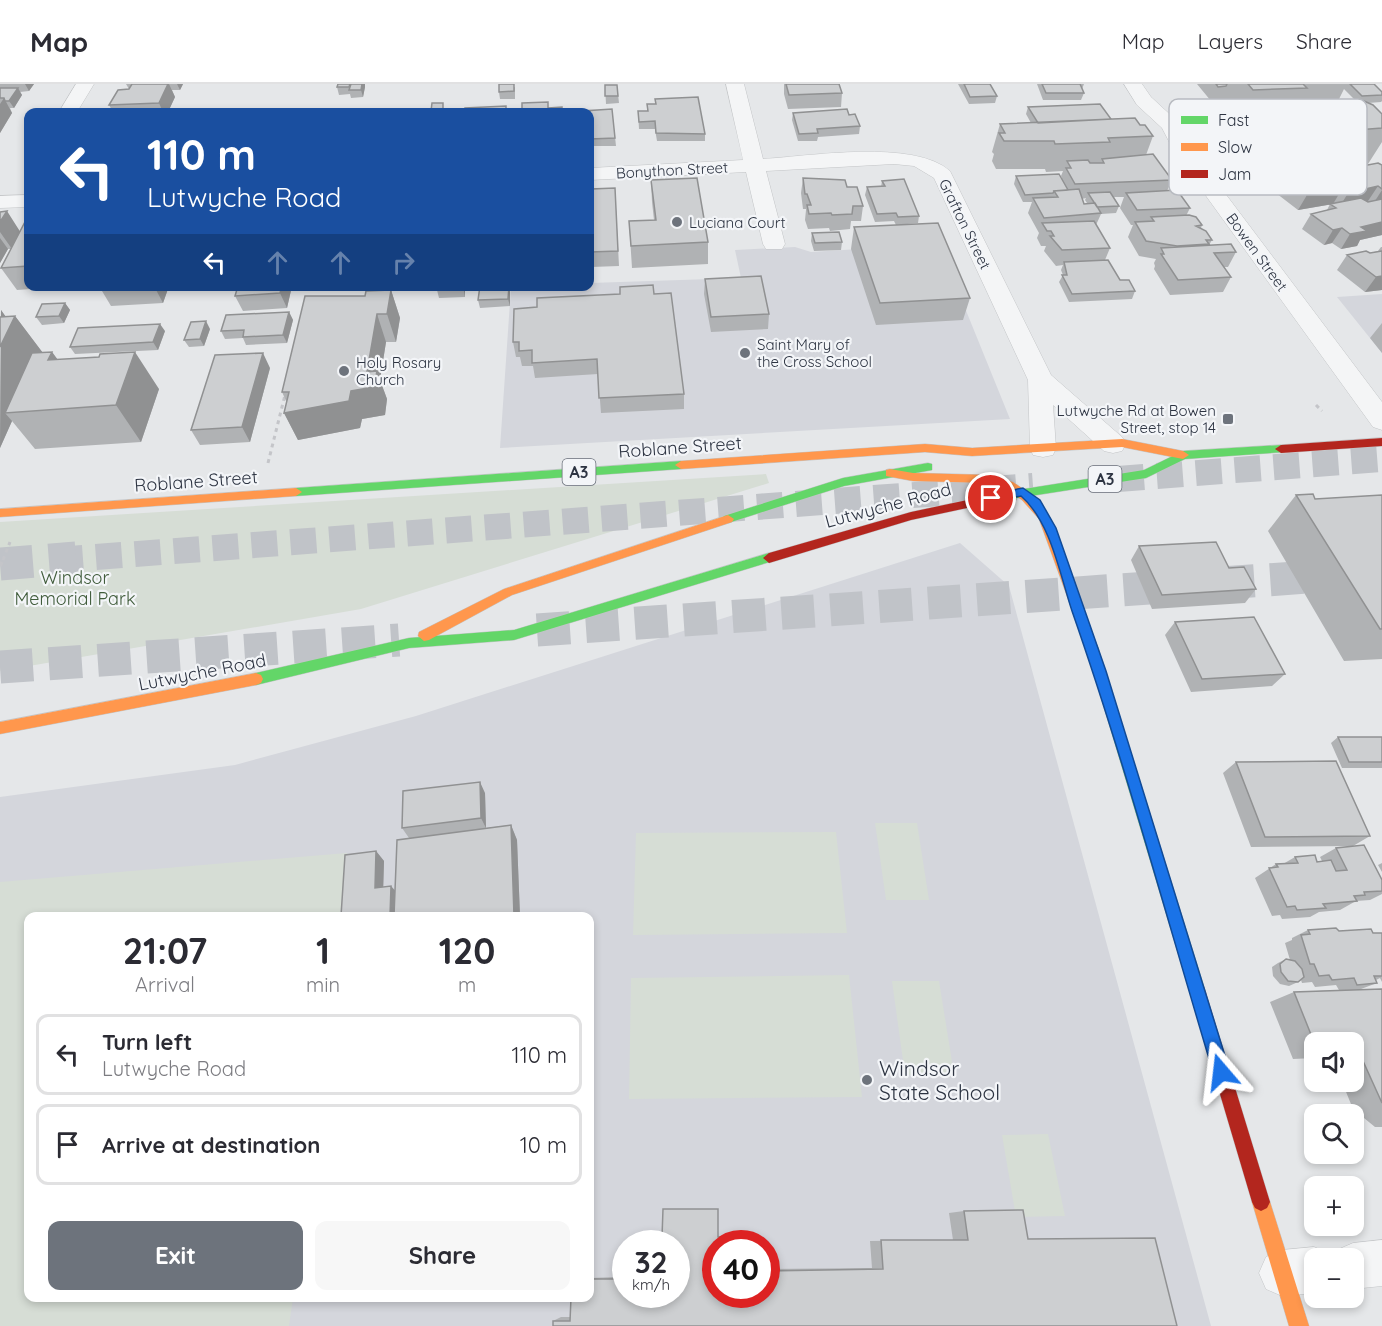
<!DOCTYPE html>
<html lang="en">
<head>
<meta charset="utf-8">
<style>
  body { margin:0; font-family:Quicksand,sans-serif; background:#f7f7f7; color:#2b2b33; height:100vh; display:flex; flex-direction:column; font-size:22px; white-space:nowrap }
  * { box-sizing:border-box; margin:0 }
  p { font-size:20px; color:#7c7c81 }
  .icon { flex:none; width:33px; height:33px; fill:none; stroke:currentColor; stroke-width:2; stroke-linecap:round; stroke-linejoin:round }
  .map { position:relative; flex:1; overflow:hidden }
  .details { position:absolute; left:24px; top:828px; width:570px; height:390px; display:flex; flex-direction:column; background:#fff; border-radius:12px; box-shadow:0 3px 9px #0003 }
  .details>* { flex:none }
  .hud { position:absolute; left:24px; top:24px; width:570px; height:183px; border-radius:12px; box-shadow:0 3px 9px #0003; background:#1a4fa0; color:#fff; overflow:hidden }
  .buttons { position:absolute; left:1304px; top:948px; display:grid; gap:12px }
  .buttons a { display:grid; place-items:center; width:60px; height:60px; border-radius:12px; background:#fff; box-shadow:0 3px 9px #0003; font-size:30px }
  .speed { position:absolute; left:612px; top:1146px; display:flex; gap:12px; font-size:30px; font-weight:700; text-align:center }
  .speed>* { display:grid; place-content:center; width:78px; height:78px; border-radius:50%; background:#fff; box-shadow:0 3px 9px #0003; line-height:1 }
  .speed small { font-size:15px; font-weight:400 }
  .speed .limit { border:9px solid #d22; background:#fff; color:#111 }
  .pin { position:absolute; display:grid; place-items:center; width:51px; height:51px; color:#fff; margin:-26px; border:3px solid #fff; border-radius:50%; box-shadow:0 2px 6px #0007 }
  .me { position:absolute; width:66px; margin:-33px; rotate:343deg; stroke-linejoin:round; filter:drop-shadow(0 0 4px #0008) }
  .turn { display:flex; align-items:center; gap:21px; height:126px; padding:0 24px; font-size:27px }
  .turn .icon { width:78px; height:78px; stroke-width:2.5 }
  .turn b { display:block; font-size:42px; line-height:51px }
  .lanes { display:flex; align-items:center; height:57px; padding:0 24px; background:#0003; justify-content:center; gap:30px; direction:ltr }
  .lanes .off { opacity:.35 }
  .eta { display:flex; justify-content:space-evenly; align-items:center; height:102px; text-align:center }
  .eta b { font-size:36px; font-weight:700; line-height:42px }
  .primary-button { display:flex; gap:12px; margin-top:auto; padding:12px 24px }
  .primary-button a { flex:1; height:69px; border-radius:12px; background:#6d737c; color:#fff; font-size:24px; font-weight:700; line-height:69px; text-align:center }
  .primary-button a+a { background:#f7f7f7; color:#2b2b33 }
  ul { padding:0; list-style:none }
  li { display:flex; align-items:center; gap:18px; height:81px; margin:0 12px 9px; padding:0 12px; border:3px solid #e1e1e2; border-radius:12px }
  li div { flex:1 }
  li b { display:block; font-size:22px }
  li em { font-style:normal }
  header { display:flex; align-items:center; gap:36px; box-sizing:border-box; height:84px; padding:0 30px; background:#fff; border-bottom:2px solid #e1e1e2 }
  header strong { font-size:28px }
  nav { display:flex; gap:33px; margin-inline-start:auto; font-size:21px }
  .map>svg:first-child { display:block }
</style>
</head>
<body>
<header>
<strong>Map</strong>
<nav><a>Map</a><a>Layers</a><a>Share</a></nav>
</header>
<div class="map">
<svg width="1382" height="1242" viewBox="0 0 1382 1242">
  <rect width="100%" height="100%" fill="#e5e7e9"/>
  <!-- built -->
  <path fill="#d4d6dc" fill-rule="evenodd" d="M939,160L1010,335L500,364L511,203L590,202V199L741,194L735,166L795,163L811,168Z
    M1382,210V269L1337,213Z
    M960,459L1009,502L1211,1242H0V713L235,681L416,632ZM28,832H590V1214H28ZM626,1160H676V1210H626ZM716,1160H766V1210H716Z"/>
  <!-- green -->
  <path fill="#d6ddd5" d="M766,390L769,399L361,525L0,587V438Z
    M875,739H917L929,816H886Z
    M836,748L847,849L633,851L636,749Z
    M347,769L340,832H28V1214H293L289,1242H0V798Z
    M849,891L862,1013L629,1015L631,894Z
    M892,897H939L954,990L905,991Z
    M1048,1050L1065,1132L1016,1133L1002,1051Z"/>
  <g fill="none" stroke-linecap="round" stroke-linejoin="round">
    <!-- highway-tunnel-far1 -->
    <path stroke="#c0c3c8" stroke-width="26" stroke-dasharray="26 13" stroke-linecap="butt" d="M1118,395L1382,375
      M57,476L1033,402"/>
    <!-- highway-tunnel -->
    <path stroke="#c0c3c8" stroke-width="33" stroke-dasharray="33 16" stroke-linecap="butt" d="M0,480L76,474
      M537,546L1382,488
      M0,583L399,556"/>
    <defs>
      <path id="street" d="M76,0H94L77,28H59Z
        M726,0H744L763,75C811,72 914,55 950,87L1051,291L1122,353L1126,360L1122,367L1113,369L1104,367L1053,321L1056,364L1053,371L1043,373L1033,371L1030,364L1028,296L934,94L914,82L894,80L766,87L785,160L782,165H766L763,160L746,88L590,96V84L743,76Z
        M1124,0H1142L1151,13L1177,37L1191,64L1382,318V346L1373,343L1175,69L1162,44L1137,21Z
        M28,111V123L0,124V112Z
        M1382,1156V1202L1353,1205V1174H1333L1337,1166L1353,1159Z
        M1314,1163L1330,1170L1332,1174H1314V1209L1282,1212L1266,1205L1259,1189L1266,1173L1282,1166Z"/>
      <path id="fast" d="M1281,361L1287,365L1285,368L1185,375L1146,394L1005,416L999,412L1005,408L1144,386L1183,367Z
        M681,377L687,381L681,385L296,412L290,408L296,404Z
        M928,379L932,380V386L844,402L728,439L722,435L724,432L843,394Z
        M769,469L775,474L773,477L514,556L409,564L256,601L251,599L249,595L251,591L256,589L409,554L514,546Z
        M1093,562L1098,563L1099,567L1206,909L1204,915L1198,917L1192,915L1190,909L1087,567L1088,563Z"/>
      <path id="slow" d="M1122,355L1183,367L1189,371L1183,375L1122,363L972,372L925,368L681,385L675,381L681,377L925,360L972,364Z
        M890,385L913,389L991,391L1013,398L1030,410L1050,433L1099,567L1098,571H1088L1087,567L1039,435L1022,416L1005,404L990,399L913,397L886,392V386Z
        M296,404L302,408L296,412L0,433V425Z
        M728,431L734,435L732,438L512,511L429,556L424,557L418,552L419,548L504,505Z
        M256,589L261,591L263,595L261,599L256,601L0,650V638Z
        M1261,1109L1267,1112L1270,1118L1309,1242H1289L1252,1118L1255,1112Z"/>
      <path id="jam" d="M1382,354V362L1281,369L1275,365L1281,361Z
        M1005,408L1009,409V415L911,436L769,479L763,474L769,469L911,428Z
        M1198,901L1204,903L1206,909L1270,1118L1267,1124L1261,1127L1255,1124L1252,1118L1190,909L1192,903Z"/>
    </defs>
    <!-- street casing -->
    <use href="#street" stroke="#c3c5c7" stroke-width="1"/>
    <!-- fast casing -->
    <use href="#fast" stroke="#c3c5c7" stroke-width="1"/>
    <!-- slow casing -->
    <use href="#slow" stroke="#c3c5c7" stroke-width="1"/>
    <!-- jam casing -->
    <use href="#jam" stroke="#c3c5c7" stroke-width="1"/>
    <!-- path-far1 -->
    <path stroke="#c4c5c9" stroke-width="3" stroke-dasharray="4 4" stroke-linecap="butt" d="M1316,321L1322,327
      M268,379L285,311
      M3,476L10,458"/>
    <!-- path -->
    <path stroke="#c4c5c9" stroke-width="4" stroke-dasharray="4.5 4.5" stroke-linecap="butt" d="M0,482L3,474"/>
    <!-- street -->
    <use href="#street" fill="#f4f5f6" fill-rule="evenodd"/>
    <!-- fast -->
    <use href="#fast" fill="#63d668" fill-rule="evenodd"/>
    <!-- slow -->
    <use href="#slow" fill="#ff974d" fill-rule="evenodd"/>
    <!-- jam -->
    <use href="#jam" fill="#b3261e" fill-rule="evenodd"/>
  </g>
  <!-- wall -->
  <path fill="#b0b2b4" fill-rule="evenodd" d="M0,0H34L29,7L20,8L22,11L14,24H10L12,29L0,49Z
    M126,0H183L180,6H172L175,13L168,28H113L109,21L129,5Z
    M784,0H839L842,9L841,23L788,25L784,10Z
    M958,0H990L997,12L995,19L969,20Z
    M1037,0H1084L1082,5L1084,9L1081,16H1043Z
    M1197,0H1374L1382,8V17L1381,18L1368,19L1382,30V58L1368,80L1348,82L1352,84L1382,81V151L1360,156L1357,162L1341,165L1332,159L1324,161L1302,145L1311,130L1327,126L1330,120H1333L1298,126L1272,106L1274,104L1273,103L1281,88H1283L1258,89L1248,76L1252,68L1300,79L1297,85L1307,82L1282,54L1292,34H1291L1288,40L1235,42L1217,21L1219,17H1211ZM1344,5L1356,17H1338Z
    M605,1H617L619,19L606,20Z
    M337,3H365L363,13L351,14L350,10L339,11Z
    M515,3V15H500L499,8Z
    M655,15L705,50V57H657L655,45H639L638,27H647V20H655Z
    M1028,23L1140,41L1153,52L1146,71L1172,96L1167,107L1190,124L1186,132L1202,141L1201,144L1212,156L1209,161L1236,168L1228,183H1224L1231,193L1223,208L1170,211L1154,185L1155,182L1154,179L1156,175L1139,172L1128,153L1133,141H1131L1120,124L1124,113H1114L1119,122L1116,129L1101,130L1096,141L1110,164L1105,176L1120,196L1135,207L1132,215L1069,218L1059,198L1063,191L1061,186L1063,181L1056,182L1044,167L1046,162H1041L1037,154L1039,149L1028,129L1032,118H1023L1014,100L1016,92L1062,96V94L1061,92L1063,87L1046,88L1045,85H996L992,77L994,70L992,68L1000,40L1031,39L1026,30ZM1086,114L1085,116L1087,119L1084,120L1082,115Z
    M612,25L616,62H590V28Z
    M445,26V28H432L431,27Z
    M793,29L849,31L860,42L859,50L818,53L817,57H798L792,36Z
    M1232,45L1280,56L1276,63L1239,65L1228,52Z
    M803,94L847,103L863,122L861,137H851L850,145L830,147L829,144L808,145L805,136L806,126V125H803L801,109Z
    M651,96L708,158V180L632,184L629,137L654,136L652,118Z
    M882,97L919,132L918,139L896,141L894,137L875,138L865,111L867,103H881Z
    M615,104L619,182L591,183L590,179V116H591Z
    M0,128L20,148L28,132V202H70L17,206L1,184L11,165H8L0,179Z
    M854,143L970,214L963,236L876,241L851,165Z
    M812,149L842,158L841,166L814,167L811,157Z
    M1381,163H1382V206L1365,208L1337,186L1347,171L1370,169L1378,167Z
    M705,195L769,230L768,245L711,248L704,210Z
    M99,202H169L163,219L111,222Z
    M238,202H292L287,224L243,227L235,212Z
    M437,202H465V213L439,214L437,206Z
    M510,205V222L480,224L478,216Z
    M391,206L400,234L396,258H386L380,296L387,315L385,331L362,335L360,344L298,356L284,329L287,319L282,308L365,212Z
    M654,210L684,310V325L601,329L598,290L535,294L533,282H522L520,273H516L513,258L537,223Z
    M65,219L70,226L64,239L42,241L36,233Z
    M1,226L5,232H15L42,268H52L58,276L159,305L141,358L35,365L12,337L0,364Z
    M289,228L293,236L287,259L246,261L243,254L225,255L221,247Z
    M1382,239V269L1370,254Z
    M210,245L204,262L189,263L184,256Z
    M165,247L158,266L75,270L70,263Z
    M270,284L250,358L200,361L191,346Z
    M1296,411L1315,415L1382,411V575L1344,577L1268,447Z
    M1139,462L1229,484L1256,505L1245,519L1152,525L1131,476Z
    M1175,538L1285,590L1272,602L1191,608L1165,551Z
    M1338,653H1382V684H1342L1331,659Z
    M1236,678L1370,752L1353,762L1251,763L1223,689Z
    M485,709L486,744L511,741L517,756L520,832H341L376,767L384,777L383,803L395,807L409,754L402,744Z
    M1336,764L1382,796V810L1370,816L1356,817L1340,826L1319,828L1310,833L1282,835L1280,831L1272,832L1255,794L1276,780H1283L1295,773L1317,778L1322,777L1320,773Z
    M1382,779V788L1378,781Z
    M1308,846L1373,849H1382V898L1380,894L1376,896L1377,899L1361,905H1382V1043H1375L1353,1025L1342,998H1353V958H1314V974L1293,975L1270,918L1294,908L1339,906L1336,901L1315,903L1312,898L1302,899L1301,896L1298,898L1289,902L1280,900L1273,892L1272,883L1278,879L1286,875L1290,876L1285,859L1292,856V854Z
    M964,1127L1028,1155L1177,1242L553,1237L561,1233H570L590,1214V1194L617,1193L618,1172H626V1210L716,1160L766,1210V1185L872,1184L870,1157L953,1156L949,1129Z"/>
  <!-- shaded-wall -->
  <path fill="#909192" d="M25,0H34L29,7Z
    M168,0H169L175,13L168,28H163L159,19Z
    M177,0H183L180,6Z
    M362,0H365V3L363,13L361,6Z
    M18,4L22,11L14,24L9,17Z
    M4,14L12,29L0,49V20Z
    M1378,102L1368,117L1339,124L1348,109Z
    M1342,105L1333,120L1298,126L1307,111Z
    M1382,106V118L1373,120Z
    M7,127L21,149L12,165L0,148V138Z
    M1382,138V151L1360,156L1357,162L1341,165L1350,150L1361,143Z
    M1342,144L1332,159L1324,161L1333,146Z
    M0,154L8,165L0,179Z
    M1382,192V206L1365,208L1376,193Z
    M154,202H169L163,219Z
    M282,202H292L287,224L280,209Z
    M463,202H465V213Z
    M509,202H510V222L508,215Z
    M391,206L400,234L396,258L387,230Z
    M65,219L70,226L64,239L59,232Z
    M1,226L11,240L15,232L43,269L5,329L12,337L0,364Z
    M289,228L293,236L287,259L283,251Z
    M377,230L386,258L380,296L387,315L385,331L362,335L360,344L298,356L284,329L351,307L367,288Z
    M206,237L210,245L204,262L200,255Z
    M160,240L165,247L158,266L153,258Z
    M52,268L79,305L48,276Z
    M135,268L159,305L141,358L116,321Z
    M263,269L270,284L250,358L242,343Z
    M480,698L485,709L486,744L481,734Z
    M511,741L517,756L520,832H514Z
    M376,767L384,777L383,813L375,804Z
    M391,802L399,811L398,832H390Z"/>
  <!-- building -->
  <path fill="#cdcfd1" stroke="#909192" stroke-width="1.5" d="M132,0H168L159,19L109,21L118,6L129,5Z
    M338,0H350L349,3H337Z
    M351,0H362L361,6H349Z
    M499,0H514V7L499,8Z
    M786,0H839L842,9L789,11Z
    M964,0H990L997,12L970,13Z
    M1042,0H1080L1084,9H1046Z
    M1216,0H1227L1226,2L1218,3Z
    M1248,0H1303L1307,4L1253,6Z
    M1350,0H1374L1382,8V11L1362,12Z
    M605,1H617L618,12H605Z
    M0,4H18L9,17H5L4,14H0Z
    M698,13L705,50L656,49L655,37L639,38L638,27H648L647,20H656L655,15Z
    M1301,17H1364L1373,21L1382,30V44L1331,48Z
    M548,18V24L562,23V28H518V26H522V19Z
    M432,19H443V27H431Z
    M1100,20L1111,35L1038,39L1028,23Z
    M506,22V28H465V24Z
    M612,25L615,54L590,55V28H584L583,27Z
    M847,25L849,31L855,30L860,42L817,45L818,49L799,50L793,29Z
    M1135,34L1140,41H1145L1153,52L1108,54L1110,58L1055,60L1054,57H1004L999,49H1005L1000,40Z
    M1153,70L1172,96L1075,100L1066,84H1071L1067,77L1088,76L1090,79H1104L1102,75Z
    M1378,79L1382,81V105L1378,102L1348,109L1342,105L1307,111L1281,92L1284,91L1281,88L1310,82L1315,85L1346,81L1352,84Z
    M1059,90L1068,106L1054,107L1053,109L1025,111L1016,92Z
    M697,94L708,158L631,162L629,137L656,136L651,96Z
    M803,94L845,96L847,103H857L863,122H853L852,130L832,131L831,129L809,130L807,121H811L807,110H805Z
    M904,95L919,132L898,133L896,129L877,130L867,103L885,102L882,97Z
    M615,104L618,167L590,168V116H591V105Z
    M1079,105L1084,120L1095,119L1101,129L1044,134L1033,114L1058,113L1054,107Z
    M1177,106L1190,124L1137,126L1126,109Z
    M1110,108L1119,122L1097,123L1088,109Z
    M1361,114L1368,118L1382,115V138L1361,143L1367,147L1350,150L1342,144L1333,146L1311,130L1336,124L1330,120Z
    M7,127L0,138V128Z
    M1189,131L1196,133L1202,141L1196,142L1206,147L1212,156H1206L1209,160L1177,162L1146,157L1135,138L1154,137L1151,133Z
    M28,132V182L1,184Z
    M1094,137L1110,164L1062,166L1050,152H1054L1051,147H1047L1042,139Z
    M938,139L970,214L880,219L854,143Z
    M839,148L842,158L815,159L812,149Z
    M1231,160L1236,168L1214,169L1231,193L1178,196L1161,170H1164L1161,164Z
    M1366,167L1370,169L1382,167V192L1376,193L1347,171Z
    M1108,176L1120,196H1129L1135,207L1072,210L1062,191H1067L1064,178Z
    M761,192L769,230L711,233L705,195Z
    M653,201L654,210L671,209L684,310L599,314L597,275L532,279V266L519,267V258H513L514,225L537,223V214L620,210V203Z
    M238,202H282L280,209L235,212Z
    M437,202H463V205L437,206Z
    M480,202H509L508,215L478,216Z
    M391,206L387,230H377L367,288L377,287L374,303L351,307L349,317L284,329L289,308H282L305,212H365L366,207Z
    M65,219L59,232L36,233L42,220Z
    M289,228L283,251L243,253L244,246L221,247L226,231Z
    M15,232L0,263V233Z
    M206,237L200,255L184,256L191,238Z
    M160,240L153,258L70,263L78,244Z
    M52,268L48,276L99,273L100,270L135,268L116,321L5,329L32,269Z
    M263,269L242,343L191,346L215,271Z
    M1313,410L1315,415L1382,411V545H1380L1296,411Z
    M1216,458L1229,484L1244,483L1256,505L1162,511L1139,462Z
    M1254,533L1285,590L1202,595L1175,538Z
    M1338,653H1382V678H1349Z
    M1336,677L1370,752L1265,753L1236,678Z
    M480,698L481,734L402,744L403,707Z
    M511,741L514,832H394L397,756Z
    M1364,761L1382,796V807L1364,808L1365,811L1354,812L1357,817L1323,820L1326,824L1297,826L1295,822L1287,823L1269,784L1278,783L1276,780L1298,779L1295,773L1315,771L1317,778L1331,776L1336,787L1347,786L1336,764Z
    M376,767L375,804L391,802L390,832H341L345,771Z
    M1336,844L1339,847L1371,845L1373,849H1382V892H1374L1377,899L1357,901L1354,894L1332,896L1329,891L1319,892L1314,880H1310L1301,851L1310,850L1308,846Z
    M1286,875L1295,877L1302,885L1304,893L1298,898L1288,897L1281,888L1280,880Z
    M1382,905V1019L1358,966H1353V958H1314L1294,908Z
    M663,1125H718V1153L745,1152V1160H716V1210H766V1187L883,1185L881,1156H968L964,1127L1023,1126L1028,1155L1155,1154L1177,1242H553V1237H570L571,1214H590V1195H617L618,1172L626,1173V1210H676V1160H640V1153H662Z"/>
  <!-- route -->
  <path fill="#1a73e8" stroke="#114b97" stroke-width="1.5" d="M1023,404L1040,416L1056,444L1106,587L1230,988L1228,995L1221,997L1215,995L1213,988C1167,835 1125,679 1072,527C1060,491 1051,438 1021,412L991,418L985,414L991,410Z"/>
  <!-- markers -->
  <g fill="#6d737c" stroke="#f3f5f8" stroke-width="2">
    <circle cx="677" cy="138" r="6"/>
    <circle cx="745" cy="269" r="6"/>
    <circle cx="344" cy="287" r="6"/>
    <rect x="1222" y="329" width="12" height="12" rx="3"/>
    <circle cx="867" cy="996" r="6"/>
  </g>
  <g text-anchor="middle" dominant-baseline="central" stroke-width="4.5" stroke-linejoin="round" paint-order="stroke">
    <!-- far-street labels -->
    <g font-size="15" fill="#2d3442" stroke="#f3f5f8">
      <text transform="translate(672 86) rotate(-3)">Bonython Street</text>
      <text transform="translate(965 140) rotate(64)">Grafton Street</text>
      <text transform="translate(1257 168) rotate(54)">Bowen Street</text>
    </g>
    <!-- far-poi labels -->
    <g font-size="15" fill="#2d3442" stroke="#f3f5f8" text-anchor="start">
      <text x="689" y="138">Luciana Court</text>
      <text x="757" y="260">Saint Mary of<tspan x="757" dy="17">the Cross School</tspan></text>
      <text x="356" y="278">Holy Rosary<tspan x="356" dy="17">Church</tspan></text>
      <text x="1216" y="326" text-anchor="end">Lutwyche Rd at Bowen<tspan x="1216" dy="17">Street, stop 14</tspan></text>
    </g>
    <!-- shield labels -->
    <g fill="#f3f5f8" stroke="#686e79" stroke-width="1.5">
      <rect x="562.5" y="375" width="33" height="26" rx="4.5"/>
      <rect x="1088.5" y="382" width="33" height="26" rx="4.5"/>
    </g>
    <g font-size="16" font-weight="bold" fill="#2d3442">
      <text x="579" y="388">A3</text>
      <text x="1105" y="395">A3</text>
    </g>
    <!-- street labels -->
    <g font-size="18" fill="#2d3442" stroke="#f3f5f8">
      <text transform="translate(680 363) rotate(-4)">Roblane Street</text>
      <text transform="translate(196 397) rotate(-4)">Roblane Street</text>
      <text transform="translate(888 421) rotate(-15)">Lutwyche Road</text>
      <text transform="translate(202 588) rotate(-11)">Lutwyche Road</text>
    </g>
    <!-- park labels -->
    <g font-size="18" fill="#405c3b" stroke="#f3f5f8">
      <text x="75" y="493">Windsor<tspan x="75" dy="21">Memorial Park</tspan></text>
    </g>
    <!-- near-poi labels -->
    <g font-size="21" fill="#2d3442" stroke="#f3f5f8" text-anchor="start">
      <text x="879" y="984">Windsor<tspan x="879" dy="24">State School</tspan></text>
    </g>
  </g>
  <!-- legend -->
  <rect x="1169" y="15" width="198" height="96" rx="9" fill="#f3f5f8" stroke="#b8bbc1" stroke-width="1.5"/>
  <rect x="1181" y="32" width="27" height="8" fill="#63d668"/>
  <rect x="1181" y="59" width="27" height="8" fill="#ff974d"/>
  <rect x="1181" y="86" width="27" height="8" fill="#b3261e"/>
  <g font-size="16" fill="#2d3442">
    <text x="1218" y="42">Fast</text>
    <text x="1218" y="69">Slow</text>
    <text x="1218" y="96">Jam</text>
  </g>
</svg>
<div class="buttons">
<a><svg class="icon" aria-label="sound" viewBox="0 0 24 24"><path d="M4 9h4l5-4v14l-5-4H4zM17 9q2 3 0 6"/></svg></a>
<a><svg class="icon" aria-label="search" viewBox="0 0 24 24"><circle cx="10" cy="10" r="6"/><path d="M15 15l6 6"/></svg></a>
<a>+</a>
<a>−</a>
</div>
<div class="speed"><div>32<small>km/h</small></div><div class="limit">40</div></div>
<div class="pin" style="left:991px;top:414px;background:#d93025"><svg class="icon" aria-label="arrive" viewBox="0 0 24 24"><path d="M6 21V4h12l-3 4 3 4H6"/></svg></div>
<svg class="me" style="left:1221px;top:988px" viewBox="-20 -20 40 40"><path d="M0-17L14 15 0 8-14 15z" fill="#1a73e8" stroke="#fff" stroke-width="4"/></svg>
<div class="hud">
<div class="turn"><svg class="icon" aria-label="left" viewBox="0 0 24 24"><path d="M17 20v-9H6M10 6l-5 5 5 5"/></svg><div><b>110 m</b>Lutwyche Road</div></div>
<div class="lanes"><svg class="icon" aria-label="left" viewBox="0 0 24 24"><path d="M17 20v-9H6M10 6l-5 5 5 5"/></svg><svg class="icon off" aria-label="ahead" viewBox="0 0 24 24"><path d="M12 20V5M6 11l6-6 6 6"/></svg><svg class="icon off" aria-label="ahead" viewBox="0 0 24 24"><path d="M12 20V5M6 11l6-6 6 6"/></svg><svg class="icon off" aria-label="right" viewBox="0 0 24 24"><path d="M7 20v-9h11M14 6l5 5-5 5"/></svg></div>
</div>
<section class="details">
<div class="eta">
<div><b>21:07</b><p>Arrival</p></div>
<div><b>1</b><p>min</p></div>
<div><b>120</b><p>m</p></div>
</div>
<ul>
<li><svg class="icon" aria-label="left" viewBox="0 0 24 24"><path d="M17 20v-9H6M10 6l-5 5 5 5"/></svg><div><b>Turn left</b><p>Lutwyche Road</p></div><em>110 m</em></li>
<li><svg class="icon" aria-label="arrive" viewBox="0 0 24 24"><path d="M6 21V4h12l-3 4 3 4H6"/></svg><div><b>Arrive at destination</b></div><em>10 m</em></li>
</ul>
<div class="primary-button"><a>Exit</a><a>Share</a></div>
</section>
</div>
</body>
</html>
